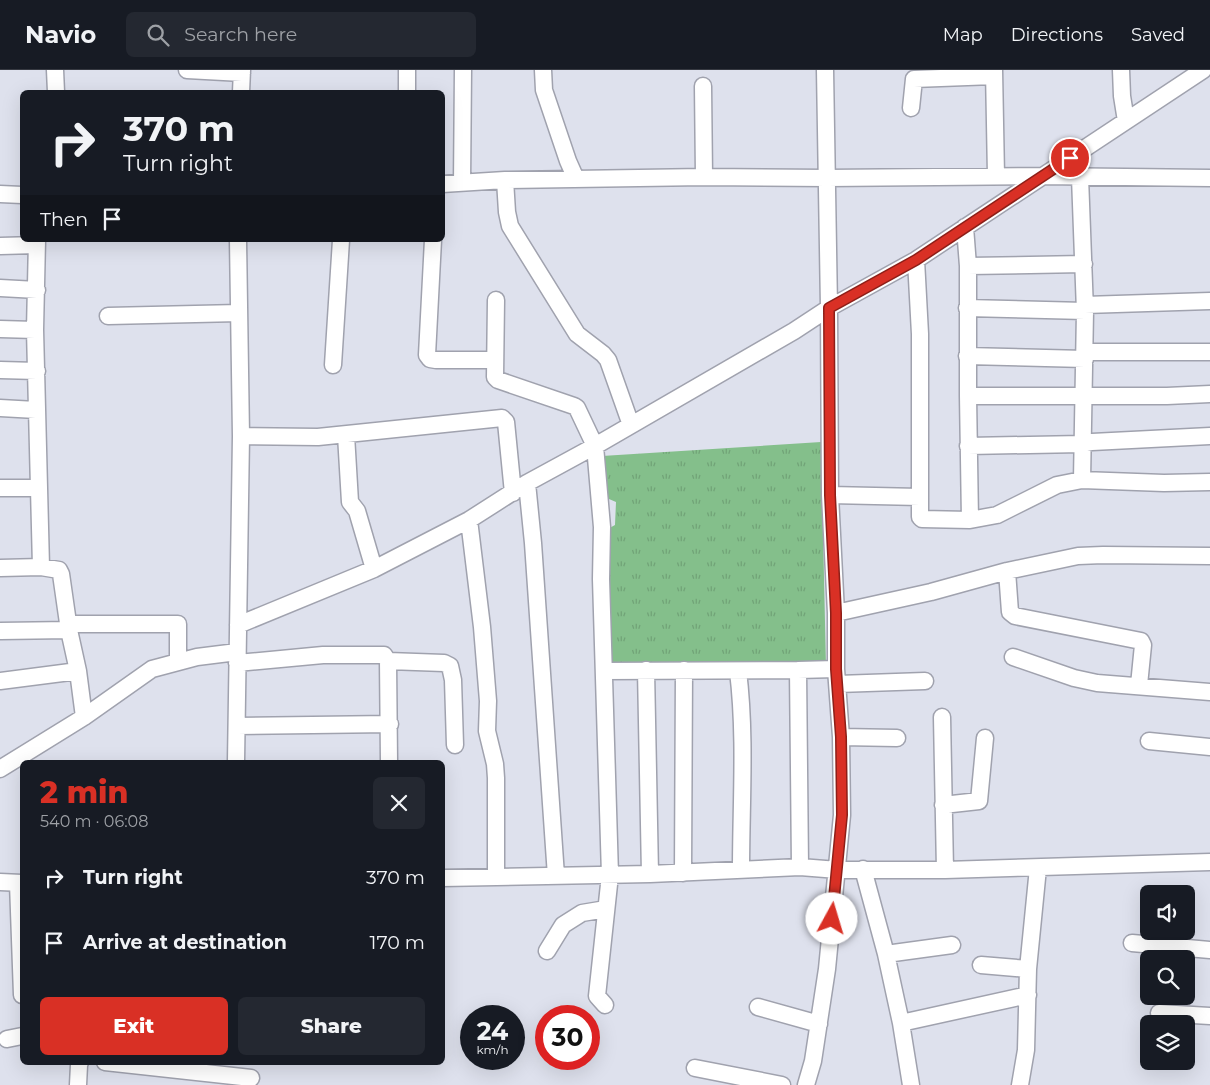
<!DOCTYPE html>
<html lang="en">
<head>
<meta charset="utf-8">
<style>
  body { margin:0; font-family:Montserrat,sans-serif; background:#242831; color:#f1f3f6; height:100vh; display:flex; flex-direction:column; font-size:19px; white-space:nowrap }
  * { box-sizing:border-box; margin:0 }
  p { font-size:16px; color:#9ea1a6 }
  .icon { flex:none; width:28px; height:28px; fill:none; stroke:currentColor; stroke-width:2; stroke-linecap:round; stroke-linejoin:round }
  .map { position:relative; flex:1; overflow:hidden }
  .details { position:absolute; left:20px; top:690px; width:425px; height:305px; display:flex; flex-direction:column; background:#171b24; border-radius:8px; box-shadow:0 5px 20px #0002 }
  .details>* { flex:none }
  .hud { position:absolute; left:20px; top:20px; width:425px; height:152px; border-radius:8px; box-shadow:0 5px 20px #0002; background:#171b24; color:#f1f3f6; overflow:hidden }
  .tools { position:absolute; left:1140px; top:815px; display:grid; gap:10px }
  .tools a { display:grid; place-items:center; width:55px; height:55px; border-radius:8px; background:#171b24; box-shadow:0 5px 20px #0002; font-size:25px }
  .speed { position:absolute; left:460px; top:935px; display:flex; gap:10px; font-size:25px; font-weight:700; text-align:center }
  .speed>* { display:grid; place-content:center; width:65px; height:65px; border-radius:50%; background:#171b24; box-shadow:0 5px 20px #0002; line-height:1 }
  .speed small { font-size:12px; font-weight:400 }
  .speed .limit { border:8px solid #d22; background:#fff; color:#111 }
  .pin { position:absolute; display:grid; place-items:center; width:42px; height:42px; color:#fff; margin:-21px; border:2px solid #fff; border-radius:50%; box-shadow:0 1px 5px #0007 }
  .me { position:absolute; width:55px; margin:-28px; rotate:6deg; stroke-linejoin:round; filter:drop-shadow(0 0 4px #0008) }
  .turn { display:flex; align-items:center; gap:18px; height:105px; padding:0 20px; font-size:22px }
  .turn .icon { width:65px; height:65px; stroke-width:2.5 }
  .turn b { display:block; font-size:35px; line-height:42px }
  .then { display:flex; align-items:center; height:48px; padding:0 20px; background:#0003; gap:10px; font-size:19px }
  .round { display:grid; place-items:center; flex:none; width:52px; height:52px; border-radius:8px; background:#242831 }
  .overview { display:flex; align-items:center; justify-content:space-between; height:85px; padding:0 20px }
  h1 { font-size:30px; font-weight:800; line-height:38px; color:#d93025 }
  .button { display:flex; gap:10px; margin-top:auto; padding:10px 20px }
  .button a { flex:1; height:58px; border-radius:8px; background:#d93025; color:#fff; font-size:20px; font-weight:800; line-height:58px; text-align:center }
  .button a+a { background:#242831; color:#f1f3f6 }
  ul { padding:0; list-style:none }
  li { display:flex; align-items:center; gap:15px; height:65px; padding:0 20px }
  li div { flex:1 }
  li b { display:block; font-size:19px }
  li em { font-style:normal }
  header { display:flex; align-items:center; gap:30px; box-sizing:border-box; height:70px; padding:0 25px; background:#171b24; border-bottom:1px solid #363941 }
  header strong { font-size:24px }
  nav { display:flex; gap:28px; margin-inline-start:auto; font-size:18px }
  .search { width:350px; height:45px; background:#242831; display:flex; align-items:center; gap:12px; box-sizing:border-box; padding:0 18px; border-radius:8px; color:#9ea1a6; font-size:19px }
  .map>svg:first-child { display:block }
</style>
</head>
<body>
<header>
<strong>Navio</strong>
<div class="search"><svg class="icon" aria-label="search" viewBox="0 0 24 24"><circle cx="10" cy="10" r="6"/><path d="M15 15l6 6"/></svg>Search here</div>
<nav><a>Map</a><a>Directions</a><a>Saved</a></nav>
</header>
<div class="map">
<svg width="1210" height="1015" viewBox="0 0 1210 1015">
  <defs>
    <pattern id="grass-tufts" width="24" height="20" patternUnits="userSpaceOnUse" patternTransform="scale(1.25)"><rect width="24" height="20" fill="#84bf8b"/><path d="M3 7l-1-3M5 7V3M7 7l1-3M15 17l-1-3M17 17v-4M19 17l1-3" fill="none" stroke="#71a377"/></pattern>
  </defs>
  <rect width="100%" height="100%" fill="#dee1ed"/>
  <!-- grass -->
  <path fill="url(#grass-tufts)" d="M821,372L826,597H607L604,461L615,455L616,432L602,426V386Z"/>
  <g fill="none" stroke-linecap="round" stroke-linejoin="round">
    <defs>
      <path id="minor" d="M55,0L56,22
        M187,0L242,3
        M543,0L544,20L568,91L576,109
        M994,0L996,106
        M1121,0L1122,26L1126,51
        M703,16L704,107
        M241,22L242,0
        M407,22V0
        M911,38L914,9L994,6
        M1080,107L1085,241L1082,410
        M505,110L507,142L510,156L577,264L603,284L608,290L631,355
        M462,113L463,0
        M442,114L505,110L704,107L827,108L1041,106L1210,108
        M0,124L22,125
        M965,157L968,196V326L970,450
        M37,170L35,260L41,497
        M433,170L427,285L430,289L436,290H494
        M0,176L37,175
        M916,190L920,264V447L922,449L970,450L997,445L1057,415L1082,410L1164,413L1210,412
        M968,196L1084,194
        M0,218L37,220
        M496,230L495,307L498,310L574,336L577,338L595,376L602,457L601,509L610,805L597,926L605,935
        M1085,235L1210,231
        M967,238L1085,241
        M108,246L239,243
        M0,259L35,260
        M1085,282H1210
        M967,286L1085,289
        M333,295L341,170
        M0,300L37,301
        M968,326H1167L1210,324
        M0,338L36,340
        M346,365L350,432L357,441L374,499
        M241,366L318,367L502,348L506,352L513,423
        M968,376L1082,374L1092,372L1210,366
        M527,413L533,473L556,806
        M0,418H39
        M830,425L920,427
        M469,450L482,557L488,631L487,661L495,694L496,708V807
        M0,498L41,497L59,500L61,504L69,560L78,601L84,647
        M1007,501L1010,542L1015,546L1141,571L1143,575L1139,615
        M836,543L931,522L1007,501L1078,486L1103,485L1210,486
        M68,554H178V591
        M238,555L374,499L469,450L527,413L595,376L794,261L829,238L916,190L1203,0
        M0,561L69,560
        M1013,587L1074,608L1097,613L1210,622
        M388,591L444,593L450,596L453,610L455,675
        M237,593L323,585H384L388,591L389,692
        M646,600L650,804
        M798,600L800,797
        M604,601L798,600L836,599
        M738,601C746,666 741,734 741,800
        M0,611L78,601
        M838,614L925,611
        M942,647L945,800
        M237,656L390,654
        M841,667L897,668
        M1149,671L1210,677
        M236,692L241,366L238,170
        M0,699L84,647L152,599L197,587L237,582
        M943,735L979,731L985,668
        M863,799L886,884L901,953L911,1015
        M683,803L684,600
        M442,808L650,804L800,797L838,800H945L1210,792
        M0,812L22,813
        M18,813L22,925
        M1132,873L1210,880
        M547,881L563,855L582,843L606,839
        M886,884L952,875
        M981,895L1028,899
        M758,937L819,954
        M1159,943L1210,946
        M901,953L1028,925
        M7,969L22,966
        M105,992L251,1008
        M695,998L782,1015
        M78,1015L79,995L80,992
        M806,1015L813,991L827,899L842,745L841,667L836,599V543L830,425L829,238L825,0
        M1020,1015L1026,980L1028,899L1038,798"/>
    </defs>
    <!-- minor casing -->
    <use href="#minor" stroke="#a0a2ae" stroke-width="19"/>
    <!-- minor -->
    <use href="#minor" stroke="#fff" stroke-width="16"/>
  </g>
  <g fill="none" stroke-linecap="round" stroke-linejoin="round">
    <defs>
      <path id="route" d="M832,849L842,745L841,667L836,599V543L830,425L829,238L916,190L1070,88"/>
    </defs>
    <!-- route casing -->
    <use href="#route" stroke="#8d1f18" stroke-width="12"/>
    <!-- route -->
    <use href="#route" stroke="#d93025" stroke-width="9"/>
  </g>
</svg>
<div class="tools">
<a><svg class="icon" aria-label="sound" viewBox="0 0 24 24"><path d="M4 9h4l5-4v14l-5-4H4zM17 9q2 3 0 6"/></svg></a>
<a><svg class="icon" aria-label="search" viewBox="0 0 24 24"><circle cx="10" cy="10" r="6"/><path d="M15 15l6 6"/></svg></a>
<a><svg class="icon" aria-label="layers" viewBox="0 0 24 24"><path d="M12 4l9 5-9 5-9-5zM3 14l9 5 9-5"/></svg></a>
</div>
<div class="speed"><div>24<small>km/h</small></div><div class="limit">30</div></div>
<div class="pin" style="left:1070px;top:88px;background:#d93025"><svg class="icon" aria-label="arrive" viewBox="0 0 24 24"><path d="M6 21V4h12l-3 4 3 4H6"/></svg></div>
<svg class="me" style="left:832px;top:849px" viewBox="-20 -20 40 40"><circle r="19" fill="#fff"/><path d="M0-13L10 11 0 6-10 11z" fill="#d93025"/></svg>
<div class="hud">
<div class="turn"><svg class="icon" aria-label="right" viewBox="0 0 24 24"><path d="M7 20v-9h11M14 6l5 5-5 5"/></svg><div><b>370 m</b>Turn right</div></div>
<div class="then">Then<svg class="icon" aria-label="arrive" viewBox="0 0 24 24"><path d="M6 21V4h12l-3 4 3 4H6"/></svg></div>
</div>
<section class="details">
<div class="overview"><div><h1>2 min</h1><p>540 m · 06:08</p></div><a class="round"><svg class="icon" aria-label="close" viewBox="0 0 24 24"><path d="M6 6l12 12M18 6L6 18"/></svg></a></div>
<ul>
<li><svg class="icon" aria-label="right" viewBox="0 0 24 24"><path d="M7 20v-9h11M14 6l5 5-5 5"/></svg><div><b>Turn right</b></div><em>370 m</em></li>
<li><svg class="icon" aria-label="arrive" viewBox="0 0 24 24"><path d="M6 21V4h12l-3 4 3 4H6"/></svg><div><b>Arrive at destination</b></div><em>170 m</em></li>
</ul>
<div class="button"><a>Exit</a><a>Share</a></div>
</section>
</div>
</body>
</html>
